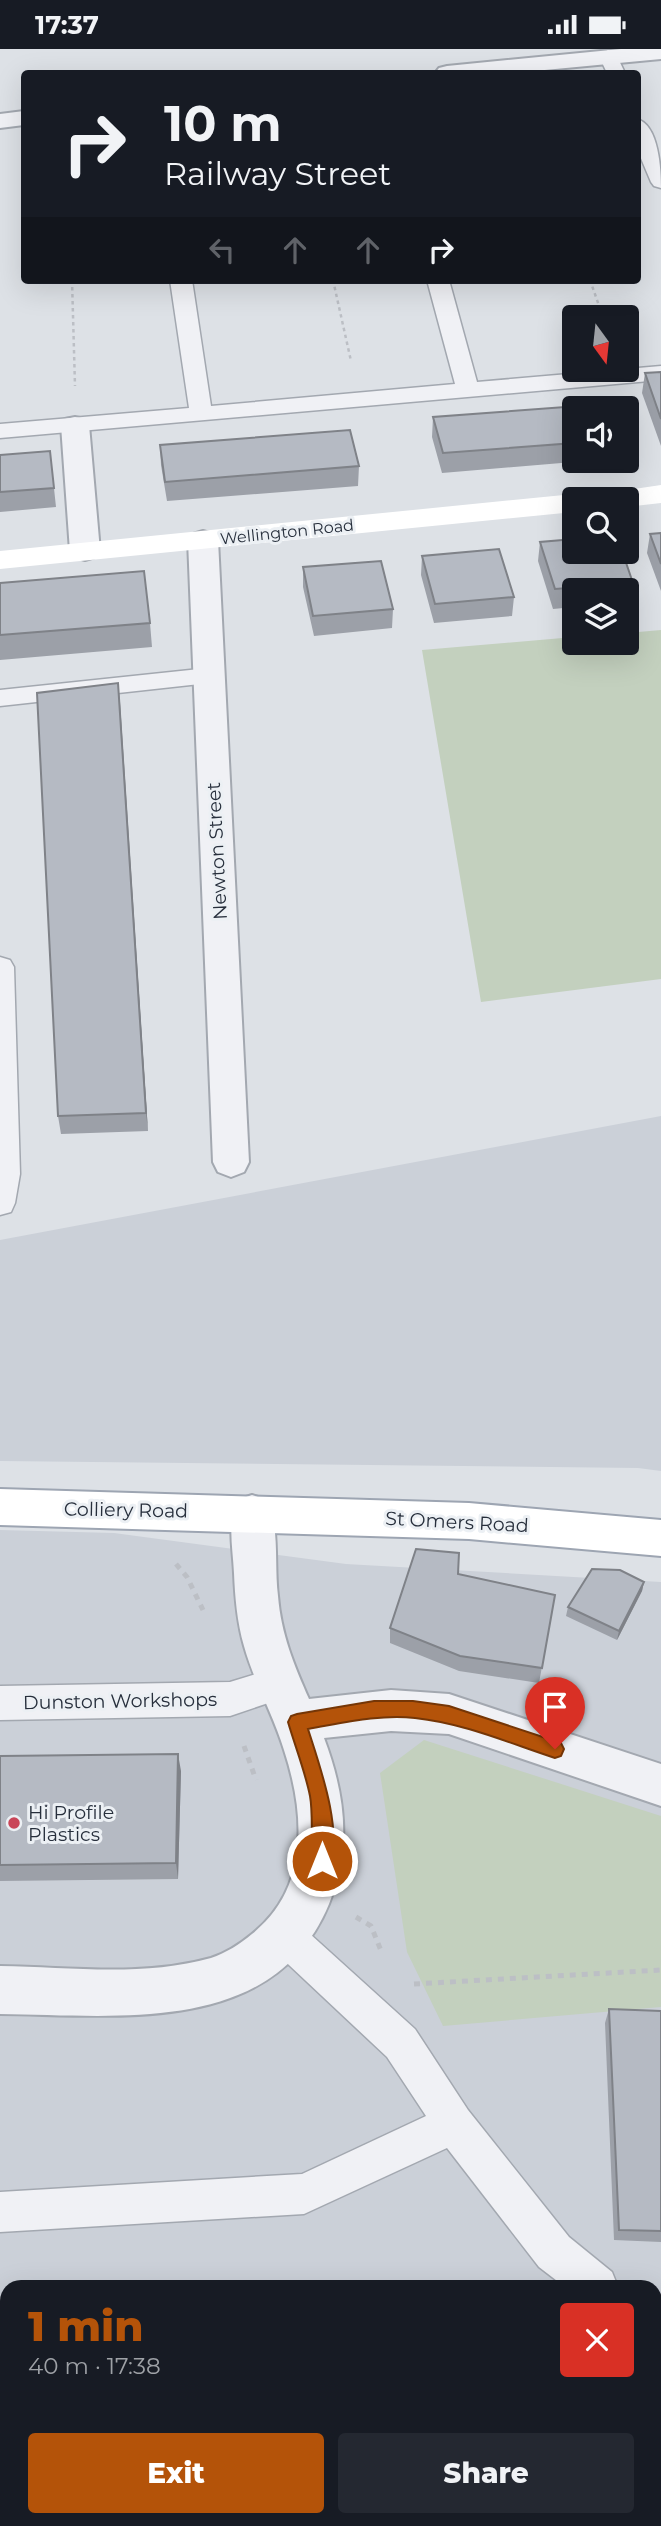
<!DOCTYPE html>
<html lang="en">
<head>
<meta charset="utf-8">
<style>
  body { margin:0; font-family:Montserrat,sans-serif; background:#242831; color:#f1f3f6; height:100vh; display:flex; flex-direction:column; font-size:26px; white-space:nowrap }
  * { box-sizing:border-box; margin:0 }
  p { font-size:23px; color:#9ea1a6 }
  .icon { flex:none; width:38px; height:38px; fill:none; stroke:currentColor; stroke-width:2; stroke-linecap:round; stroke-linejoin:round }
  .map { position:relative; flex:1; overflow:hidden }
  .panel { position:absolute; left:0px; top:2231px; width:662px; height:247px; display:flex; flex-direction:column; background:#171b24; border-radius:21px 21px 0 0; box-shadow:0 7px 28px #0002 }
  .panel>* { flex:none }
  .hud { position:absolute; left:21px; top:21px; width:620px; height:214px; border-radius:7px; box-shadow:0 7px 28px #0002; background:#171b24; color:#f1f3f6; overflow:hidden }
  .needle { width:46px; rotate:165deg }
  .buttons { position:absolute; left:562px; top:256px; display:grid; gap:14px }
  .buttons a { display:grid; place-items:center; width:77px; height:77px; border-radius:7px; background:#171b24; box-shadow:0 7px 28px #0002; font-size:35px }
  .pin { position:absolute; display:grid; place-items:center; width:60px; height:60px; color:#fff; margin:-72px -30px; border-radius:50% 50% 50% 0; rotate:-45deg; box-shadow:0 0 7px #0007 }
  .pin .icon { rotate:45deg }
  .me { position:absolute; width:77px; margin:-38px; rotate:0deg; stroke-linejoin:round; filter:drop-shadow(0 0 5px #0008) }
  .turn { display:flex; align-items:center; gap:24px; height:147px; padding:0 28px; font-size:32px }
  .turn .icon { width:91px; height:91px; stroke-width:2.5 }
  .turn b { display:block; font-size:49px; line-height:60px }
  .lanes { display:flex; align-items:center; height:66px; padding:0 28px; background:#0003; justify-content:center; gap:35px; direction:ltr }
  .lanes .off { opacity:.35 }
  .round { display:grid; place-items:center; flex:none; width:74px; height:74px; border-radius:7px; background:#242831 }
  .headline { display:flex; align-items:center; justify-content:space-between; height:119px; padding:0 28px }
  h1 { font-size:42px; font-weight:800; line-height:52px; color:#b45309 }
  .cta { display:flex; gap:14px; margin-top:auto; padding:14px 28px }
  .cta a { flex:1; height:80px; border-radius:7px; background:#b45309; color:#fff; font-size:28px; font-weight:800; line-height:80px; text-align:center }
  .cta a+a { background:#242831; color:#f1f3f6 }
  .status { display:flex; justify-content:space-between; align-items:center; height:49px; padding:0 35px; background:#171b24; direction:ltr }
  .status svg { height:19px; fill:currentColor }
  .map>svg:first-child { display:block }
</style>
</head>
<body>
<div class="status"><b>17:37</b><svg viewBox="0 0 49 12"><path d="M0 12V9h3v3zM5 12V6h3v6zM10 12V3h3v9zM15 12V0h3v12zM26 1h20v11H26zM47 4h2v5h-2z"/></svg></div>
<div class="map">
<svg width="661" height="2477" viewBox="0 0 661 2477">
  <rect width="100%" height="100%" fill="#dde1e6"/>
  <!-- built -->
  <path fill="#cbd0d8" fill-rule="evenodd" d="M661,1067V1422L638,1419L0,1412V1191Z
    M0,1481L114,1484L346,1515L661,1533V2477H0ZM7,2238H654V2471H7Z"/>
  <!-- green -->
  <path fill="#c3d0be" d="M661,581V930L481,953L422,601L574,588V593H626L627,584Z
    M424,1691L661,1767V1958L443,1977L407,1903L380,1724Z"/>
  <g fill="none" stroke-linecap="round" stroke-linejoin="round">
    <defs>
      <path id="lane" d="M608,1L615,3L625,24H607L599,7Z
        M637,70C659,76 661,121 661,139L654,137L651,133L637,100Z
        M170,231H192L211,357L455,335L427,231H449L477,333L661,317V331L0,389V375L189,359Z
        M209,619L218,621L222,627L218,633L0,657V641Z
        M0,908L10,911L14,918L20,1125L15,1154L11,1163L0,1166Z
        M279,1618L292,1622L297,1634L292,1646L230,1667L0,1671V1637L230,1633Z
        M286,1869L299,1875L415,1980L468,2061L569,2188L612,2223L618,2238H565L539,2218L447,2099L304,2165L0,2183V2143L302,2125L426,2067L387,2008L273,1901L267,1888L273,1875Z
        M654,2262H661V2304H654Z"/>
      <path id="street" d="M621,0H661V10L513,24H435L439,19L447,17Z
        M24,62V76L0,79V65Z
        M75,368L85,370L89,376L100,502L95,508L85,511L75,508L70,502L61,376L65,370Z
        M203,482L213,485L218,491L249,1113L244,1123L231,1128L218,1123L213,1113L188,491L193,485Z
        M252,1446L267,1451C280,1479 274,1516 278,1547C281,1585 294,1616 309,1650L391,1641L449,1645L661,1715V1757L449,1685L391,1682L324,1689C345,1745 352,1798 329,1855C274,1988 118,1966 0,1965V1917C69,1918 144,1928 211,1909C226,1904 240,1895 252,1885C310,1839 305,1765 284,1701C273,1665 254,1633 244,1597C237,1573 235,1548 234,1524C233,1500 227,1473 237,1451Z"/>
      <path id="primary" d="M0,1440L469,1454L661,1471V1507L469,1490L0,1476Z"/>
    </defs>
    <!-- lane casing -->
    <use href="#lane" stroke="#a3a8b0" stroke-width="3"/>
    <!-- street casing -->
    <use href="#street" stroke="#a3a8b0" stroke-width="4"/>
    <!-- primary casing -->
    <use href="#primary" stroke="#9da5b2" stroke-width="4"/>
    <!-- path-far1 -->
    <path stroke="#bcbfc5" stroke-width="2.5" stroke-dasharray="3.5 3.5" stroke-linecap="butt" d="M72,231L75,337
      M333,231L351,312
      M590,231L603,268"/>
    <!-- path -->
    <path stroke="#bcbfc5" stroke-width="5" stroke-dasharray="6 6" stroke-linecap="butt" d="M176,1515L187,1528L203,1561
      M244,1697L256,1731
      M356,1868L371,1877L382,1904
      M414,1935L661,1921"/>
    <!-- lane -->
    <use href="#lane" fill="#f0f1f5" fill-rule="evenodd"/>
    <!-- street -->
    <use href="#street" fill="#f0f1f5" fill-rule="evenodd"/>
    <!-- secondary -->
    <path fill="#fff" fill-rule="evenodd" d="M661,436V454L626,458V450H603L607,444Z
      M574,445L585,450H574V463L0,520V502Z"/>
    <!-- primary -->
    <use href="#primary" fill="#fff" fill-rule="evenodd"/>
  </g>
  <!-- wall -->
  <path fill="#9ca0a8" d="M661,323V397L642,344L645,324Z
    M574,359V411H597L442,424L432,388L433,368Z
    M626,374L632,389L629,409H626Z
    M160,396L359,417L358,437L167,452L161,416Z
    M50,402L56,458L0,463V406Z
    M661,484V542L647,504L650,485Z
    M540,493L633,534L631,553H626V541H574V558L553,560L538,512Z
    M422,507L514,548L512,567L434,574L421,526Z
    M303,518L393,560L392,579L314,587L303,538Z
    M0,534L150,574L152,598L0,611Z
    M118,634L148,1082L61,1085L58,1067Z
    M458,1525L555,1546L539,1634L459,1622L390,1594V1579Z
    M644,1533L642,1542L617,1591L566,1567L568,1558Z
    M0,1707L181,1722L178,1830L0,1832Z
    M609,1960L661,1962V2193L614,2191L605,1974Z"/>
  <!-- shaded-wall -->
  <path fill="#7f8288" d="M118,634L120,653L148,1082L146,1064Z
    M644,1533L642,1542L617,1591L619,1582Z
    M178,1705L181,1722L178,1830L176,1814Z
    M131,2471H135V2477H131Z"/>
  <!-- building -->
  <path fill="#b5bac3" stroke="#7f8288" stroke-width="2" d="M661,323V370L645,324Z
    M619,354L621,359H574V394L443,404L433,368Z
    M626,374L632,389L626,390Z
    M350,381L359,417L165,433L160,396Z
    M50,402L54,439L0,443V406Z
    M661,484V515L650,485Z
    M574,490V502H622L633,534L555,540L540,493Z
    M499,500L514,548L435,555L422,507Z
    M381,512L393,560L313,567L303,518Z
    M144,522L150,574L0,586V534Z
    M118,634L146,1064L58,1067L37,644Z
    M416,1500L459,1504L458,1525L555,1546L542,1619L460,1607L390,1579Z
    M592,1520L620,1521L644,1533L619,1582L568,1558Z
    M178,1705L176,1814L0,1816V1707Z
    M609,1960L661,1962V2182L619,2181Z
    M82,2471H131V2477H82Z
    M195,2471H601L602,2477H195Z"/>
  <!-- route -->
  <path fill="#b45309" stroke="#753606" stroke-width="2" d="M374,1652H413L449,1657L555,1692L561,1694L564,1700L561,1707L555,1709C509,1694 463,1674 415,1669C379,1665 343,1674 308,1680C319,1715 344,1783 329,1819L322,1821L316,1819C309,1803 314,1768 310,1747C305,1722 295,1697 288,1673L291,1667L297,1665Z"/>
  <!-- markers -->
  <circle fill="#c94558" stroke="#ecf0f4" stroke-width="2.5" cx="14" cy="1774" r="7"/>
  <g text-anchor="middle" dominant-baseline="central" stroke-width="6" stroke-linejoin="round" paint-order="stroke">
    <!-- far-street labels -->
    <g font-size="16" fill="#272f3c" stroke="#ecf0f4">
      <text transform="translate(287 483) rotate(-6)">Wellington Road</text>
    </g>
    <!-- street labels -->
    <g font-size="19" fill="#272f3c" stroke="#ecf0f4">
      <text transform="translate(217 802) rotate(-93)">Newton Street</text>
      <text transform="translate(126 1461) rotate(1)">Colliery Road</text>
      <text transform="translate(457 1473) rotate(3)">St Omers Road</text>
      <text transform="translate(120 1652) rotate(-1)">Dunston Workshops</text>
    </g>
    <!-- poi labels -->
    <g font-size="19" fill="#272f3c" stroke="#ecf0f4" text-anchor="start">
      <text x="28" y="1763">Hi Profile<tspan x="28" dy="22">Plastics</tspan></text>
    </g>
  </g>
</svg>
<div class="buttons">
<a><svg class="needle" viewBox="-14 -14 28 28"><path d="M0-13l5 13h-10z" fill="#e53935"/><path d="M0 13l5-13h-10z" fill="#9ea1a6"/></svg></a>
<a><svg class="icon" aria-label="sound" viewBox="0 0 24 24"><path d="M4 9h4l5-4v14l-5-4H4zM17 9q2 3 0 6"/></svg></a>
<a><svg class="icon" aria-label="search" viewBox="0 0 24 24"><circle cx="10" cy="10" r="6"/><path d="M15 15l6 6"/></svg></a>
<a><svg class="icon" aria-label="layers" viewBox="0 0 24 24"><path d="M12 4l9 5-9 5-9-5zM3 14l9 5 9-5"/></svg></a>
</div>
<div class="pin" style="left:555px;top:1700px;background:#d93025"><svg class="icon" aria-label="arrive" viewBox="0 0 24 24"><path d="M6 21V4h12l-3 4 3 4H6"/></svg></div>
<svg class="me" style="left:322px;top:1812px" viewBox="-20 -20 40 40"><circle r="17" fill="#b45309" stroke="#fff" stroke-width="3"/><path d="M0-11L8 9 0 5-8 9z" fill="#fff"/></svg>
<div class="hud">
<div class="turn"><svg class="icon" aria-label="right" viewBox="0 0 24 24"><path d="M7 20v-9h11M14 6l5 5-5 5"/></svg><div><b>10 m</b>Railway Street</div></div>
<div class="lanes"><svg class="icon off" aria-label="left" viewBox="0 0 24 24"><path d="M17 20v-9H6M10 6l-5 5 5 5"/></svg><svg class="icon off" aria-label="ahead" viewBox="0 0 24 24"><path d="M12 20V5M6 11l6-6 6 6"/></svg><svg class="icon off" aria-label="ahead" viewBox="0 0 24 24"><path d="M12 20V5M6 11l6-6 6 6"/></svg><svg class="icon" aria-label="right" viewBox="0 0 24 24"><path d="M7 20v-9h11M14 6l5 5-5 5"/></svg></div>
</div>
<section class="panel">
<div class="headline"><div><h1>1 min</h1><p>40 m · 17:38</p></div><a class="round" style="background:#d93025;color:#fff"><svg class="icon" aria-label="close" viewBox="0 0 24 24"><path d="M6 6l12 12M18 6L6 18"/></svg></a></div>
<div class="cta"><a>Exit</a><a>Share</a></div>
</section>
</div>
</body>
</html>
